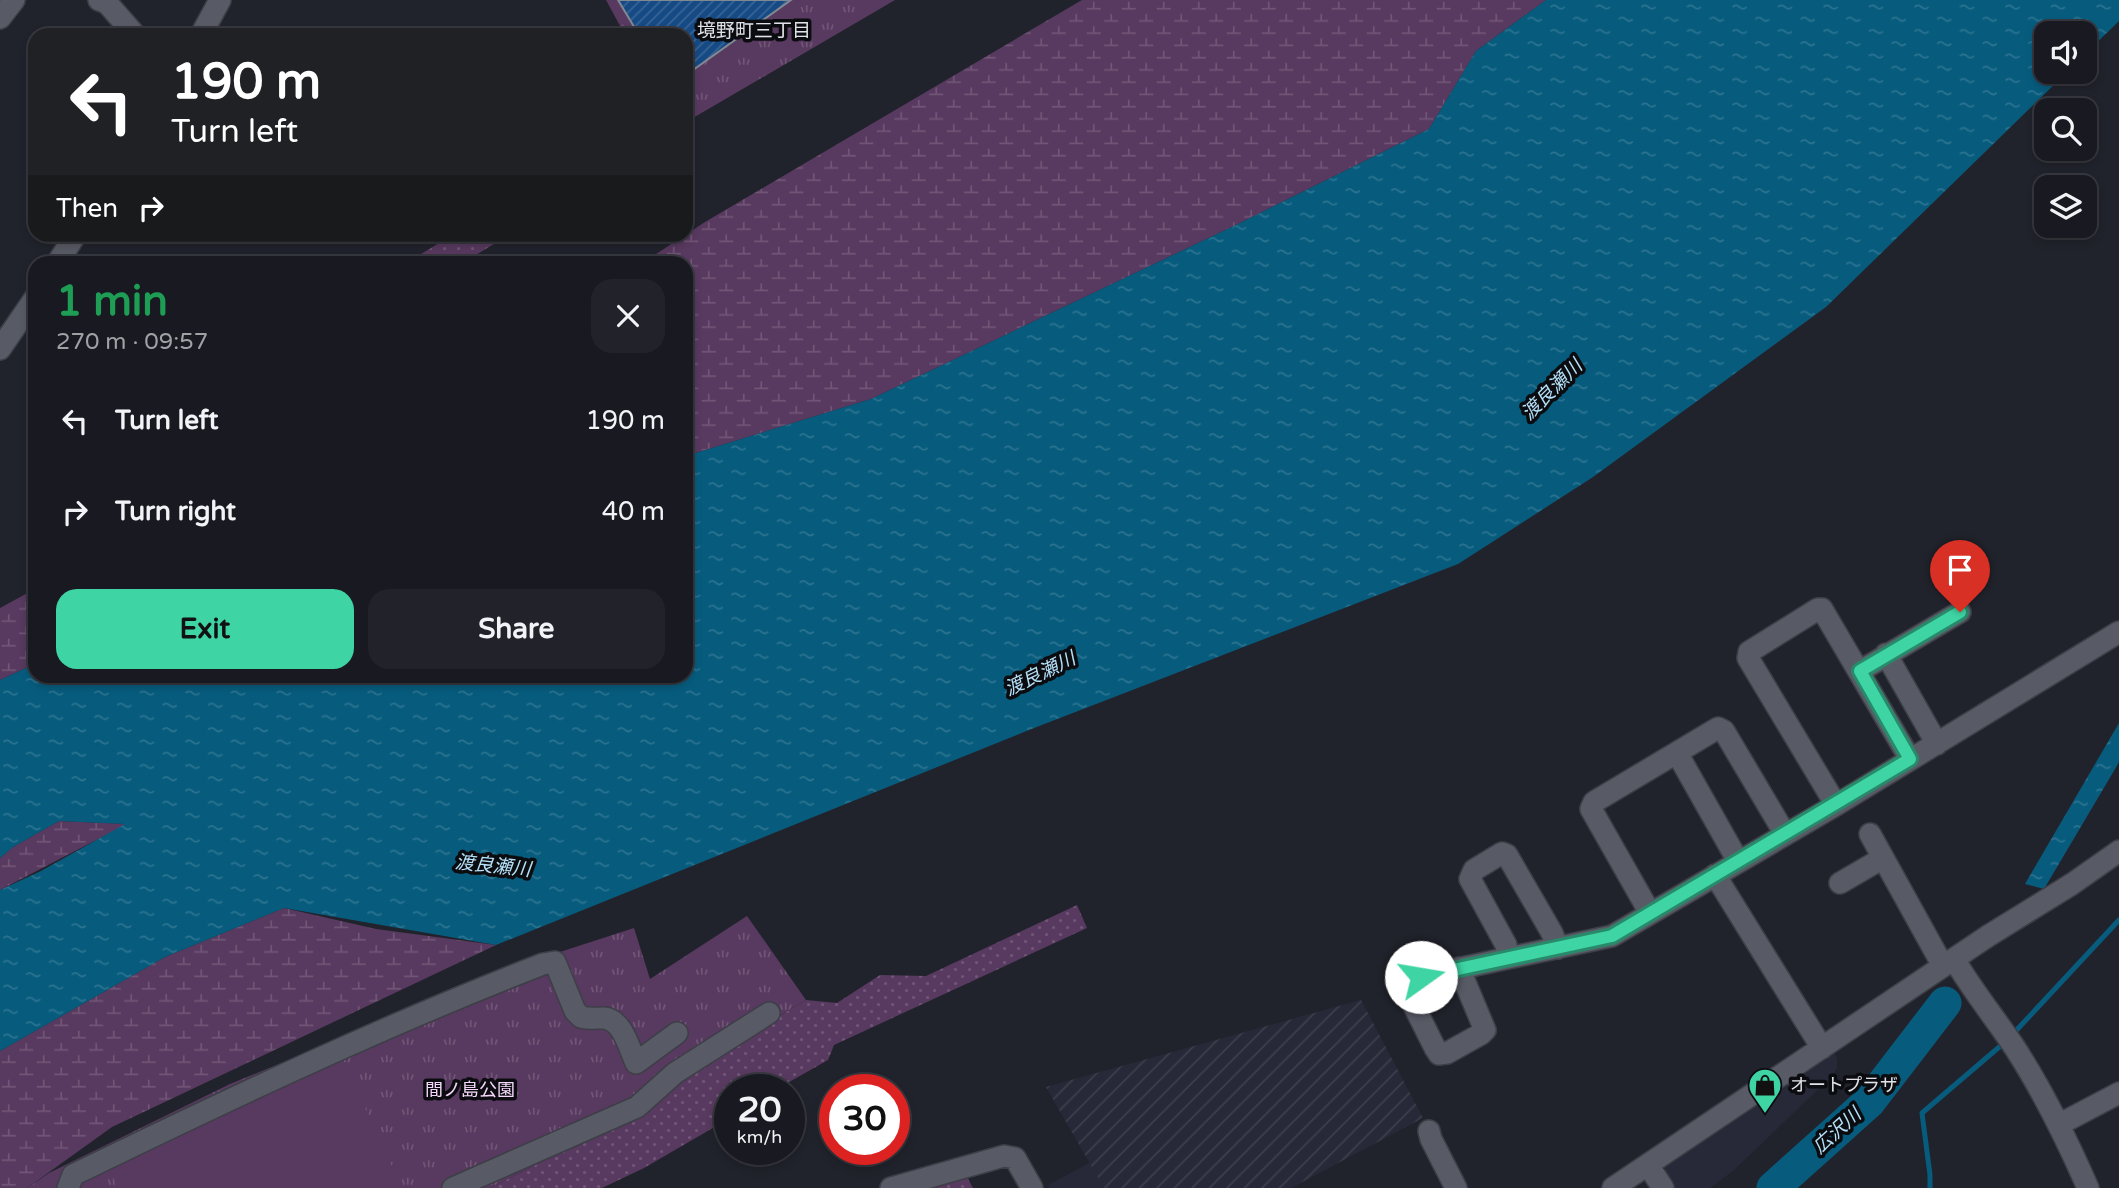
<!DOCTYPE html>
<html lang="en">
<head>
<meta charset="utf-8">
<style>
  body { margin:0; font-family:"Varela Round","Noto Sans JP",sans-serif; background:#22232a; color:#f1f3f6; height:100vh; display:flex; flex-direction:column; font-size:26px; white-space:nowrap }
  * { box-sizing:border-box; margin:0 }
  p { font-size:23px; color:#9fa1a5 }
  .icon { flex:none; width:38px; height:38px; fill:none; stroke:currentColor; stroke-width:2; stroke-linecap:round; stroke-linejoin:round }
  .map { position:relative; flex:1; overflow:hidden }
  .side { position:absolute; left:28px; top:256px; width:665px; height:427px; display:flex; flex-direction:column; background:#191a21; border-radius:21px; box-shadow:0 4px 10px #0003,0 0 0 2px #37383f }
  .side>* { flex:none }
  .hud { position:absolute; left:28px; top:28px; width:665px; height:214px; border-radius:21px; box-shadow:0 4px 10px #0003,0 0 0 2px #37383f; background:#202124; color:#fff; overflow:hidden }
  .tools { position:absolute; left:2034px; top:21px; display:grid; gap:14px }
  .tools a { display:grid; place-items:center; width:63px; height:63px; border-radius:14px; background:#191a21; box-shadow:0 4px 10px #0003,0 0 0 2px #37383f; font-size:35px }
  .speed { position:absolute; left:714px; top:1074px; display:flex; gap:14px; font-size:35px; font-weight:700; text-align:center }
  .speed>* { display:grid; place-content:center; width:91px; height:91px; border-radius:50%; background:#191a21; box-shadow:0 4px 10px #0003,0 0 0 2px #37383f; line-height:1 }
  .speed small { font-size:18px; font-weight:400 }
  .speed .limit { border:10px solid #d22; background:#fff; color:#111 }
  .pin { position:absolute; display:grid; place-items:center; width:60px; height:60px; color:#fff; margin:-72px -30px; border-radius:50% 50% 50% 0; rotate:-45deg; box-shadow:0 0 7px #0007 }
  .pin .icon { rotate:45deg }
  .me { position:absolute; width:77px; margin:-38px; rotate:77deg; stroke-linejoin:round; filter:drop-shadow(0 0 5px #0008) }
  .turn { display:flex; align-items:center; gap:24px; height:147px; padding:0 28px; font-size:32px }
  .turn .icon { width:91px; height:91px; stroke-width:2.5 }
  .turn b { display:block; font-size:49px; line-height:60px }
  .then { display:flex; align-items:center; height:66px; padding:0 28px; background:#0003; gap:14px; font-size:26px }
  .round { display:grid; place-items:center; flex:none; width:74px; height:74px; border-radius:21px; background:#22232a }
  .head { display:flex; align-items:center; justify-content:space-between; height:119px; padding:0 28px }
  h1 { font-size:42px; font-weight:700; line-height:52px; color:#1e9e55 }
  .primary-button { display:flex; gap:14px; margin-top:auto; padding:14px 28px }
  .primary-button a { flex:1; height:80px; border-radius:21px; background:#3ed4a3; color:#111; font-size:28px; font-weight:700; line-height:80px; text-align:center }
  .primary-button a+a { background:#22232a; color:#f1f3f6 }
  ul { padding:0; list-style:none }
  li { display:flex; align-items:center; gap:21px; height:91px; padding:0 28px }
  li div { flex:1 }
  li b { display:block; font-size:26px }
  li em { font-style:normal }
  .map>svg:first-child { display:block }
</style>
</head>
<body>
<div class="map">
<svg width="2119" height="1188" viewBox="0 0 2119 1188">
  <defs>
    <pattern id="industrial-furrows" width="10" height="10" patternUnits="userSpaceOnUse" patternTransform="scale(1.75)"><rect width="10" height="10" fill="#272938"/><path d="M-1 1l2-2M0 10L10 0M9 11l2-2" fill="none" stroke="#3c3e4b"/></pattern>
    <pattern id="grass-dots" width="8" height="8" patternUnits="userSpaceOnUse" patternTransform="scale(1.75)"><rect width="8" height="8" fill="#58395f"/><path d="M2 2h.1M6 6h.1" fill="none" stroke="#705576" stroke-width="1.8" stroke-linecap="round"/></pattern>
    <pattern id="wetland-marsh" width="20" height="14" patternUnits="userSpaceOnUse" patternTransform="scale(1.75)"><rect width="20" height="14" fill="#58395f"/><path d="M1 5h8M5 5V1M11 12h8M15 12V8" fill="none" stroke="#705576"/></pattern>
    <pattern id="park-tufts" width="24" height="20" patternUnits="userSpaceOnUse" patternTransform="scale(1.75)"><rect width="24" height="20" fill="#58395f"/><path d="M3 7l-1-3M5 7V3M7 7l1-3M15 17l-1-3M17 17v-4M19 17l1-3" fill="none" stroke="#705576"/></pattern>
    <pattern id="water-ripples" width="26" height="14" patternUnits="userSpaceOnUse" patternTransform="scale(1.75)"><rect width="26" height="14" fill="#075c7e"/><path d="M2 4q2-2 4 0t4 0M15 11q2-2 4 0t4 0" fill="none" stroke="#2b7390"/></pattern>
    <pattern id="building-hatch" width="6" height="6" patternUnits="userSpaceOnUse" patternTransform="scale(1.75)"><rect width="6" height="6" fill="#164a84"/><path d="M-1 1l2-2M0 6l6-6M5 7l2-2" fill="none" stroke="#386495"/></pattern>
  </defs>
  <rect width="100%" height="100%" fill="#21232c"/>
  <!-- built -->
  <path fill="#272938" d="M1834,1052L1837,1058V1068L1831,1077L1733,1171L1710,1188H1670L1659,1169Z
    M1091,1162L1104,1188H1050L1048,1185Z"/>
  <!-- industrial -->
  <path fill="url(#industrial-furrows)" d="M1361,1000L1423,1118L1291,1188H1104L1046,1087Z"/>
  <!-- grass -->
  <path fill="url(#grass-dots)" d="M454,234H509V235L464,262H408Z
    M1077,905L1087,928L834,1045L828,1060L775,1090H730V1118L644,1168L602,1188H490L653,1105L734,1043L806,1000L837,1003L880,975L926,976Z
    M966,1175L973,1188H926Z"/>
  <!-- wetland -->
  <path fill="url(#wetland-marsh)" d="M1082,0H1546L1476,51L1429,129L1240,223L871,399L686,456V262H644L705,222Z
    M35,589V664L0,680V608Z
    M59,821L127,824L0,890V858L13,847Z
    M284,908L376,929L496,945L112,1127L27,1188H0V1051L165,957Z"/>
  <!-- park -->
  <path fill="url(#park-tufts)" d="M606,0H895L686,122V35H625Z
    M747,916L806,1000L734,1043L653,1105L490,1188H27L49,1173L230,1084L520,965L634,928L650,979Z"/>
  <!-- pitch -->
  <path fill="#58395f" d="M341,1056L402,1188H118L108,1166Z"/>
  <!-- water -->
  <path fill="url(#water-ripples)" d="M1546,0H2119V21L2084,55V33H2046V72H2067L1826,307L1593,477L1458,564L1034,728L496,945L284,908L165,957L0,1051V890L41,871L125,824L59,821L13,847L0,858V680L35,664V676H686V456L871,399L1240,223L1429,129L1476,51Z
    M2119,723V762L2115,769L2044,889L2025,884Z"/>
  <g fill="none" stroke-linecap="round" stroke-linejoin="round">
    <!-- stream -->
    <path stroke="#075c7e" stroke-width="5" d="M2012,1035L2119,920
      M1930,1188V1175L1922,1113L2005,1042"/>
    <!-- river -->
    <path stroke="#075c7e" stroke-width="33" d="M1773,1188L1869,1102L1945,1003"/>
  </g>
  <!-- building -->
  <path fill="url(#building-hatch)" stroke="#808892" stroke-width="2" d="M618,0H791L686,75V35H639Z"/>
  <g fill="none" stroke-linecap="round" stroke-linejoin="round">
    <defs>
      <path id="street" d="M99,0L107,3L135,35
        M0,18L14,0
        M201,35L220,0
        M58,262L76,234
        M0,349L35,298
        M1886,654L1937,744
        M1860,671L1960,612
        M1677,753L1738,861
        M1836,805L1748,658L1749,652L1818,609H1822L1910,759
        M1870,834L1943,966
        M1715,875L1822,1048
        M1840,883L1883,858
        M1650,913L1591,809L1594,802L1718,728L1724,731L1785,834
        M1508,957L1506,945L1470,879L1474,870L1502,853L1507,855L1552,933L1558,948
        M1954,959C1972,990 1995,1018 2015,1048C2044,1093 2067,1140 2088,1188
        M1396,982L1612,936L1836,805L2119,632
        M1402,982L1435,1048L1439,1054L1447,1053L1481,1034L1485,1030L1459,968
        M2060,1124L2119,1093
        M1429,1131L1431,1139L1456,1188
        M1648,1165L1663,1188
        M68,1188L73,1175C227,1100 383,1026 543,964L555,962L575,1011L581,1017C589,1019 596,1018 604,1018C623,1020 629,1048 636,1063L677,1033
        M453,1188L637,1107L675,1073L769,1013
        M891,1188L1004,1156L1015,1158L1032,1188
        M1613,1188L1988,936L2072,884L2119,851"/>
    </defs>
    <!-- street casing -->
    <use href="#street" stroke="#3d3f47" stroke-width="24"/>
    <!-- street -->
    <use href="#street" stroke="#585a65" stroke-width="21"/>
  </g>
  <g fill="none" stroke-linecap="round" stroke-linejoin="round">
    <defs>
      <path id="route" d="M1421,977L1612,936L1910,759L1860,671L1960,612"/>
    </defs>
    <!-- route casing -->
    <use href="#route" stroke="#288a6a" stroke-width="18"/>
    <!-- route -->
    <use href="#route" stroke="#3ed4a3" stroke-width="12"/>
  </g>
  <!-- icons -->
  <defs>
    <symbol id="shop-pin" viewBox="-11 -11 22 30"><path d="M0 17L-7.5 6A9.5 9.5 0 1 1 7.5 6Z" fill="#3ed4a3" stroke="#0b0c10"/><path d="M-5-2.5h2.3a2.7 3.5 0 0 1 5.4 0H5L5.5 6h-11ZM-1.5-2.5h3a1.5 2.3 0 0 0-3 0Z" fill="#111"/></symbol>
  </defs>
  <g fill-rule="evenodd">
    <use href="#shop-pin" x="1746" y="1066" width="38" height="52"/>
  </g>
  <g text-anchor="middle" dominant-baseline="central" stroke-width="7" stroke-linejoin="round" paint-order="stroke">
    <!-- poi labels -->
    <g font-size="18" fill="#e0e2e8" stroke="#0b0c10" text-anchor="start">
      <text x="1790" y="1085">オートプラザ</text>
    </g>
    <!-- park labels -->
    <g font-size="18" fill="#f4d7fa" stroke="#0b0c10">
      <text x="470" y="1090">間ノ島公園</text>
    </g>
    <!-- neighbourhood labels -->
    <g font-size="19" fill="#e0e2e8" stroke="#0b0c10">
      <text x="754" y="31">境野町三丁目</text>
    </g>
    <!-- water labels -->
    <g font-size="19" font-style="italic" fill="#b5e1f9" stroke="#0b0c10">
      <text transform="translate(1552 390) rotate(-45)">渡良瀬川</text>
      <text transform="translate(1040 674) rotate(-26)">渡良瀬川</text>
      <text transform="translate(493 866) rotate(6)">渡良瀬川</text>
      <text transform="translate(1837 1131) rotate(-42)">広沢川</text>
    </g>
  </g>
</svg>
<div class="tools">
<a><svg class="icon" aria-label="sound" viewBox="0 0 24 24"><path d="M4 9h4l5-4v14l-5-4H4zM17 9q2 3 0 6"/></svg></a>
<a><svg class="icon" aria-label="search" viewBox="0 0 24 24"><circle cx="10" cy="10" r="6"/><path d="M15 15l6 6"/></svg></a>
<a><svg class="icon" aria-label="layers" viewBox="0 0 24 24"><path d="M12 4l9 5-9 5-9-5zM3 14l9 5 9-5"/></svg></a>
</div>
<div class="speed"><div>20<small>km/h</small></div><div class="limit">30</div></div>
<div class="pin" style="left:1960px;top:612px;background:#d93025"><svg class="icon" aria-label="arrive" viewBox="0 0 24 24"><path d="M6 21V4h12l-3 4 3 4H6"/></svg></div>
<svg class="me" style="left:1421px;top:977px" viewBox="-20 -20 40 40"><circle r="19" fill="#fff"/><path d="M0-13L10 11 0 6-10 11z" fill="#3ed4a3"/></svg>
<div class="hud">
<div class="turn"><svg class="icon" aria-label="left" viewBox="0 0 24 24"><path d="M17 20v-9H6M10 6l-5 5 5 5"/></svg><div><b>190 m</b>Turn left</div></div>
<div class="then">Then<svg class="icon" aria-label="right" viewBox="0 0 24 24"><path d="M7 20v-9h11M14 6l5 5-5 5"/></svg></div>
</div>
<section class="side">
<div class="head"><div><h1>1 min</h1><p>270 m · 09:57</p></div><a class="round"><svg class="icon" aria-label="close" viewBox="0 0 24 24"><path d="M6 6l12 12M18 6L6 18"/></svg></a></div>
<ul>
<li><svg class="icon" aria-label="left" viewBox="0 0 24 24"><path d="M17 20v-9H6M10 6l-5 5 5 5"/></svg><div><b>Turn left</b></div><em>190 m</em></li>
<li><svg class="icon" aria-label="right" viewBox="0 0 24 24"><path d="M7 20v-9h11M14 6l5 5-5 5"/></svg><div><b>Turn right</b></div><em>40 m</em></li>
</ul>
<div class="primary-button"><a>Exit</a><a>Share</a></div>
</section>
</div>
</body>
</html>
